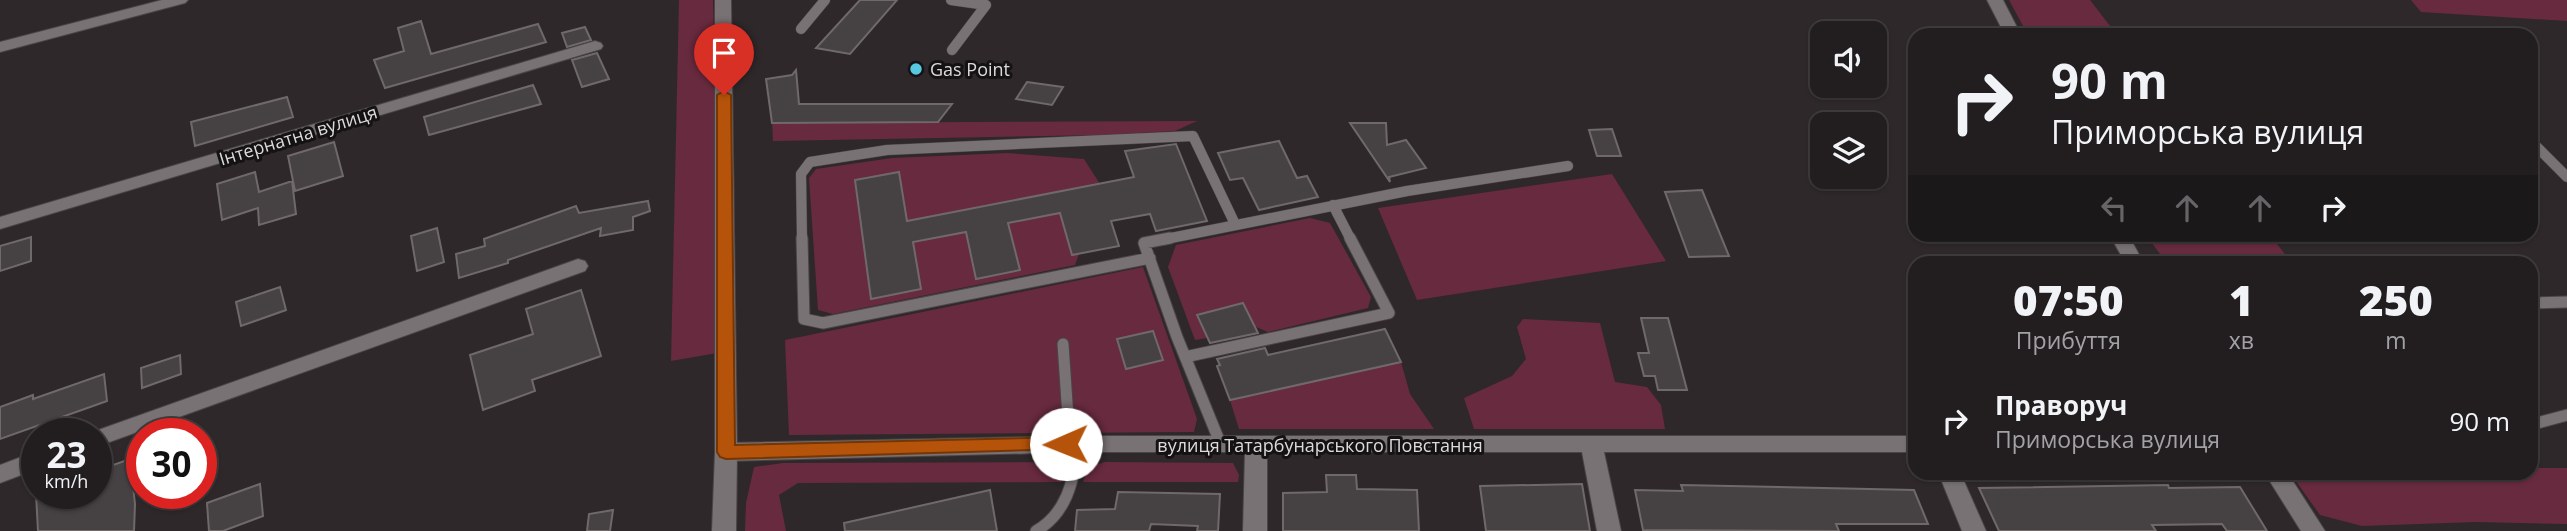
<!DOCTYPE html>
<html lang="uk">
<head>
<meta charset="utf-8">
<style>
  body { margin:0; font-family:"Open Sans",sans-serif; background:#2a2729; color:#f1f3f6; height:100vh; display:flex; flex-direction:column; font-size:26px; white-space:nowrap }
  * { box-sizing:border-box; margin:0 }
  p { font-size:23px; color:#a2a2a5 }
  .icon { flex:none; width:38px; height:38px; fill:none; stroke:currentColor; stroke-width:2; stroke-linecap:round; stroke-linejoin:round }
  .map { position:relative; flex:1; overflow:hidden }
  .side { position:absolute; left:1908px; top:256px; width:630px; height:224px; display:flex; flex-direction:column; background:#221e20; border-radius:21px; box-shadow:0 2px 5px #0004,0 0 0 2px #3f3c3e }
  .side>* { flex:none }
  .hud { position:absolute; left:1908px; top:28px; width:630px; height:214px; border-radius:21px; box-shadow:0 2px 5px #0004,0 0 0 2px #3f3c3e; background:#221e20; color:#f1f3f6; overflow:hidden }
  .buttons { position:absolute; left:1810px; top:21px; display:grid; gap:14px }
  .buttons a { display:grid; place-items:center; width:77px; height:77px; border-radius:14px; background:#221e20; box-shadow:0 2px 5px #0004,0 0 0 2px #3f3c3e; font-size:35px }
  .speed { position:absolute; left:21px; top:418px; display:flex; gap:14px; font-size:35px; font-weight:700; text-align:center }
  .speed>* { display:grid; place-content:center; width:91px; height:91px; border-radius:50%; background:#221e20; box-shadow:0 2px 5px #0004,0 0 0 2px #3f3c3e; line-height:1 }
  .speed small { font-size:18px; font-weight:400 }
  .speed .limit { border:10px solid #d22; background:#fff; color:#111 }
  .pin { position:absolute; display:grid; place-items:center; width:60px; height:60px; color:#fff; margin:-72px -30px; border-radius:50% 50% 50% 0; rotate:-45deg; box-shadow:0 0 7px #0007 }
  .pin .icon { rotate:45deg }
  .me { position:absolute; width:77px; margin:-38px; rotate:269deg; stroke-linejoin:round; filter:drop-shadow(0 0 5px #0008) }
  .turn { display:flex; align-items:center; gap:24px; height:147px; padding:0 28px; font-size:32px }
  .turn .icon { width:91px; height:91px; stroke-width:2.5 }
  .turn b { display:block; font-size:49px; line-height:60px }
  .lanes { display:flex; align-items:center; height:66px; padding:0 28px; background:#0003; justify-content:center; gap:35px; direction:ltr }
  .lanes .off { opacity:.35 }
  .eta { display:flex; justify-content:space-evenly; align-items:center; height:119px; text-align:center }
  .eta b { font-size:42px; font-weight:800; line-height:49px }
  ul { padding:0; list-style:none }
  li { display:flex; align-items:center; gap:21px; height:91px; padding:0 28px }
  li div { flex:1 }
  li b { display:block; font-size:26px }
  li em { font-style:normal }
  .map>svg:first-child { display:block }
</style>
</head>
<body>
<div class="map">
<svg width="2567" height="531" viewBox="0 0 2567 531">
  <rect width="100%" height="100%" fill="#2e282a"/>
  <!-- green -->
  <path fill="#682a3e" d="M679,0H713L723,352L671,361Z
    M2009,0H2090L2117,35H2028Z
    M2411,0H2567V21L2421,12Z
    M1197,121L1175,131L1103,135L773,141L772,123Z
    M1008,153L1084,159L1100,184L907,221L899,173L855,180L871,299L921,289L913,242L966,232L976,279L1019,270L1008,223L1060,213L1072,255L1079,254L1075,265L833,314L818,310L809,178L816,169L892,158Z
    M1612,174L1666,261L1417,300L1378,208Z
    M1310,218L1330,223L1371,297L1368,308L1268,332L1254,326L1243,303L1197,315L1207,338L1195,340L1168,267L1176,245Z
    M2146,235H2270L2291,262H2166Z
    M1143,267L1197,419L1194,432L789,435L785,340Z
    M1523,319L1600,323L1615,382L1647,387L1661,405L1665,429H1474L1464,398L1512,376L1526,359L1517,327Z
    M1401,362L1410,394L1434,429H1239L1230,400Z
    M1061,462V482L798,483L779,495L786,531H745L746,503L754,467L783,463Z
    M1104,462L1233,463L1239,475L1238,482H1083L1088,468Z
    M2531,468H2567V524L2476,522L2362,526L2320,515L2293,477L2295,472H2530Z"/>
  <!-- building -->
  <path fill="#464142" stroke="#6f696a" stroke-width="2" d="M860,0H897L850,54L816,48Z
    M421,21L431,54L538,24L546,42L385,88L374,60L404,51L398,28Z
    M585,27L591,40L567,47L562,33Z
    M597,53L609,79L582,87L572,60Z
    M796,70L799,104H952L938,122L772,123L766,79L792,75Z
    M1027,82L1063,87L1052,105L1016,99Z
    M533,85L541,104L429,135L424,117Z
    M287,97L293,117L195,146L191,122Z
    M1350,123H1386L1387,145L1406,140L1426,168L1389,177L1390,182Z
    M1612,129L1621,156H1597L1589,130Z
    M1279,141L1297,178L1307,176L1318,197L1259,210L1243,178L1230,180L1218,153Z
    M334,142L343,176L295,191L288,156Z
    M1176,144L1207,221L1156,231L1150,214L1111,221L1119,246L1072,255L1060,213L1008,223L1020,270L976,279L966,232L913,242L921,289L871,299L855,180L899,172L907,221L1134,177L1125,151Z
    M255,172L259,192L292,181L296,214L259,225L258,208L222,220L217,184Z
    M1702,190L1729,256L1689,257L1665,192Z
    M648,201L650,211L633,217V230L600,236L601,228L508,260V263L459,278L456,254L485,246L484,239L576,206L579,213Z
    M437,228L444,262L417,271L411,236Z
    M31,237V261L0,271V246Z
    M280,287L286,310L241,326L236,302Z
    M581,290L601,356L532,380L535,391L483,410L470,355L533,334L526,309Z
    M1243,303L1258,333L1210,343L1197,315Z
    M1641,318H1668L1687,390H1658L1655,376H1644L1638,353H1649Z
    M1385,329L1401,362L1230,400L1217,366L1220,365L1217,359L1265,348L1268,355Z
    M1153,331L1163,360L1126,369L1117,339Z
    M180,355L181,374L142,388L141,368Z
    M104,374L107,401L0,439V407L33,395V399Z
    M130,459L135,504L134,531H38L36,494H96V471Z
    M1326,475H1356L1357,489L1417,490L1419,531H1283V493L1327,492Z
    M260,484L263,516L223,531H209L207,503Z
    M1582,484L1590,531H1486L1480,486Z
    M1681,485L1914,490L1928,524H1836L1839,531L1643,530L1635,490L1683,491Z
    M2168,485L2169,488L2240,487L2267,531H2227L2222,524L2152,525L2156,531H1999L1979,488Z
    M990,490L997,531H845L844,523Z
    M1118,492L1220,494L1218,531H1197L1198,526L1151,524L1149,531H1075L1077,510L1115,509Z
    M613,510L610,531H587L589,514Z"/>
  <g fill="none" stroke-linecap="round" stroke-linejoin="round">
    <defs>
      <path id="service-far1" d="M951,0L986,5L952,50
        M801,29L825,0
        M2530,140L2567,177
        M1333,205L1351,240
        M802,240L801,174L810,162L887,150L1193,136L1235,224
        M1161,240L1407,191L1568,166"/>
      <path id="service" d="M802,238L804,319L823,323L1150,258
        M1170,238L1144,243L1177,337L1221,445
        M2530,303L2567,302
        M1063,344L1069,432L1066,444
        M1185,357L1389,313L1350,238
        M2530,425L2567,415
        M1036,531C1069,512 1073,478 1080,444"/>
      <path id="minor" d="M162,0H188L185,3L0,52V42Z
        M595,41L601,43L603,46L601,49L0,229V217Z
        M578,259L585,261L588,266L585,271L104,444L96,446V434H87Z
        M1080,436H1914V452H1604L1621,531H1597L1582,452H1267V531H1243L1245,452H1080L726,461L718,458L715,452L718,446L726,443Z
        M37,451V469L0,483V465Z
        M1938,472H1960L1986,531H1962Z"/>
      <path id="tertiary" d="M715,0H731L737,452L736,531H712L715,452Z
        M1987,0H2003L2021,35H2005Z
        M2109,234H2128L2143,262H2125Z
        M2264,472H2287L2325,531H2301Z"/>
    </defs>
    <!-- service-far1 casing -->
    <use href="#service-far1" stroke="#4a4546" stroke-width="11"/>
    <!-- service casing -->
    <use href="#service" stroke="#4a4546" stroke-width="13"/>
    <!-- minor casing -->
    <use href="#minor" stroke="#4a4546" stroke-width="2"/>
    <!-- tertiary casing -->
    <use href="#tertiary" stroke="#4a4546" stroke-width="2"/>
    <!-- service-far1 -->
    <use href="#service-far1" stroke="#797274" stroke-width="10"/>
    <!-- service -->
    <use href="#service" stroke="#797274" stroke-width="11"/>
    <!-- minor -->
    <use href="#minor" fill="#797274" fill-rule="evenodd"/>
    <!-- tertiary -->
    <use href="#tertiary" fill="#797274" fill-rule="evenodd"/>
  </g>
  <!-- route -->
  <path fill="#b45309" stroke="#753606" stroke-width="2" d="M724,91L731,95L735,445L1066,437L1072,439L1075,444L1072,449L726,459L720,457L717,452V95Z"/>
  <!-- markers -->
  <circle fill="#56c9e0" stroke="#141212" stroke-width="2.5" cx="916" cy="69" r="7"/>
  <g text-anchor="middle" dominant-baseline="central" stroke-width="6" stroke-linejoin="round" paint-order="stroke">
    <!-- poi labels -->
    <g font-size="18" fill="#dddada" stroke="#141212" text-anchor="start">
      <text x="930" y="69">Gas Point</text>
    </g>
    <!-- street labels -->
    <g font-size="18" fill="#dddada" stroke="#141212">
      <text transform="translate(298 135) rotate(-17)">Інтернатна вулиця</text>
      <text x="1320" y="445">вулиця Татарбунарського Повстання</text>
    </g>
  </g>
</svg>
<div class="buttons">
<a><svg class="icon" aria-label="sound" viewBox="0 0 24 24"><path d="M4 9h4l5-4v14l-5-4H4zM17 9q2 3 0 6"/></svg></a>
<a><svg class="icon" aria-label="layers" viewBox="0 0 24 24"><path d="M12 4l9 5-9 5-9-5zM3 14l9 5 9-5"/></svg></a>
</div>
<div class="speed"><div>23<small>km/h</small></div><div class="limit">30</div></div>
<div class="pin" style="left:724px;top:95px;background:#d93025"><svg class="icon" aria-label="arrive" viewBox="0 0 24 24"><path d="M6 21V4h12l-3 4 3 4H6"/></svg></div>
<svg class="me" style="left:1066px;top:444px" viewBox="-20 -20 40 40"><circle r="19" fill="#fff"/><path d="M0-13L10 11 0 6-10 11z" fill="#b45309"/></svg>
<div class="hud">
<div class="turn"><svg class="icon" aria-label="right" viewBox="0 0 24 24"><path d="M7 20v-9h11M14 6l5 5-5 5"/></svg><div><b>90 m</b>Приморська вулиця</div></div>
<div class="lanes"><svg class="icon off" aria-label="left" viewBox="0 0 24 24"><path d="M17 20v-9H6M10 6l-5 5 5 5"/></svg><svg class="icon off" aria-label="ahead" viewBox="0 0 24 24"><path d="M12 20V5M6 11l6-6 6 6"/></svg><svg class="icon off" aria-label="ahead" viewBox="0 0 24 24"><path d="M12 20V5M6 11l6-6 6 6"/></svg><svg class="icon" aria-label="right" viewBox="0 0 24 24"><path d="M7 20v-9h11M14 6l5 5-5 5"/></svg></div>
</div>
<section class="side">
<div class="eta">
<div><b>07:50</b><p>Прибуття</p></div>
<div><b>1</b><p>хв</p></div>
<div><b>250</b><p>m</p></div>
</div>
<ul>
<li><svg class="icon" aria-label="right" viewBox="0 0 24 24"><path d="M7 20v-9h11M14 6l5 5-5 5"/></svg><div><b>Праворуч</b><p>Приморська вулиця</p></div><em>90 m</em></li>
</ul>
</section>
</div>
</body>
</html>
